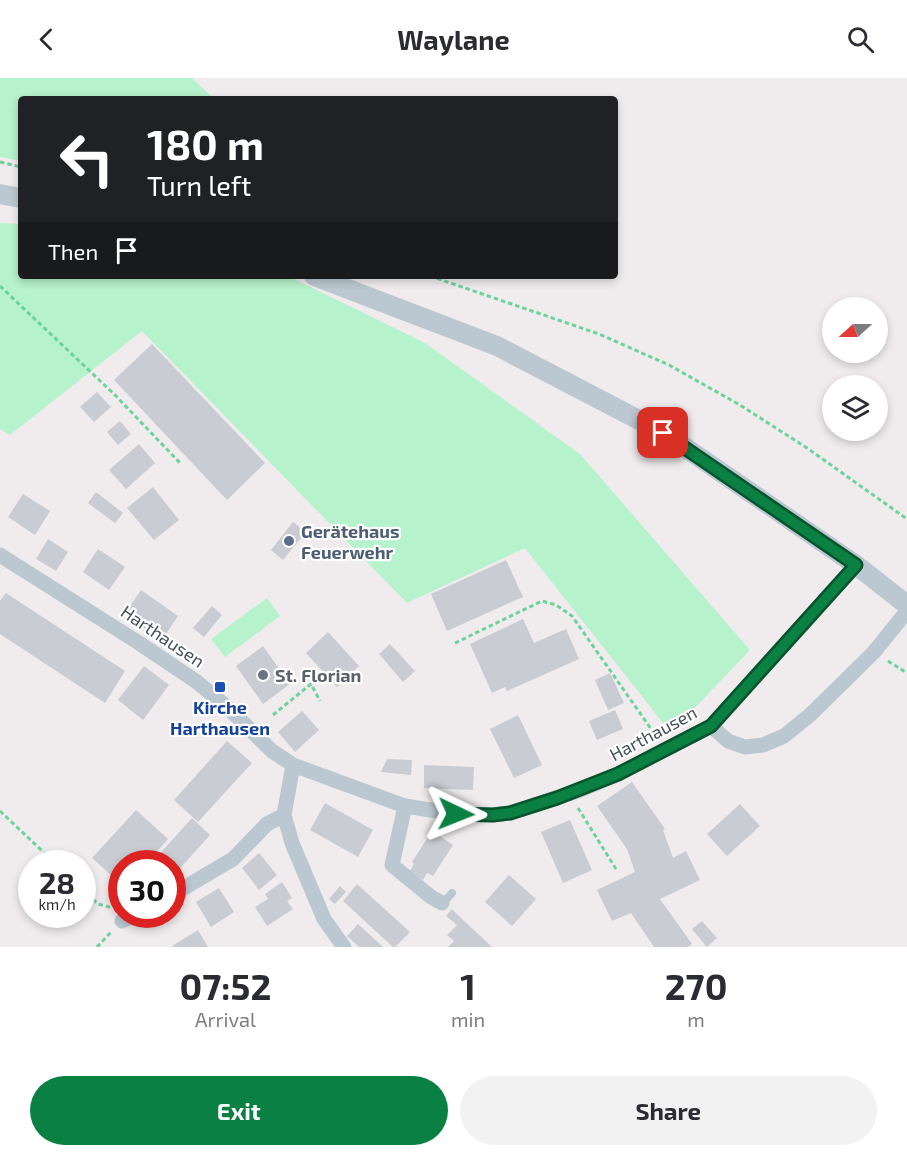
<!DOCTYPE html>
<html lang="en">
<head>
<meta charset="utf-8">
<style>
  body { margin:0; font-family:"Exo 2",sans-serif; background:#f2f2f3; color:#2b2b33; height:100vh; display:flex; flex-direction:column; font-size:22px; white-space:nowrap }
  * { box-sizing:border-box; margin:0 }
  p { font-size:20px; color:#7c7c81 }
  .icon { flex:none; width:33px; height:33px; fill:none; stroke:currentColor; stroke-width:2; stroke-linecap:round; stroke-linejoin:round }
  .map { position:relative; height:869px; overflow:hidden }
  .side { display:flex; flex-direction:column; background:#fff; flex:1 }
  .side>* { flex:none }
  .guide { position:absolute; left:18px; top:18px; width:600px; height:183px; border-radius:6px; box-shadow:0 3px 9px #0003; background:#202124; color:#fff; overflow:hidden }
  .needle { width:39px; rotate:249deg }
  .buttons { position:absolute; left:822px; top:219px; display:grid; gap:12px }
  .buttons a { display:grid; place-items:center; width:66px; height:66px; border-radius:50%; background:#fff; box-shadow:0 3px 9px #0003; font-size:30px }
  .speed { position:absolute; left:18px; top:772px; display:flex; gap:12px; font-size:30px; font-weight:700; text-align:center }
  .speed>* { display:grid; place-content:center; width:78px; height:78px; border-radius:50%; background:#fff; box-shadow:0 3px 9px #0003; line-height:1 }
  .speed small { font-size:15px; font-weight:400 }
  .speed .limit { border:9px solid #d22; background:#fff; color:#111 }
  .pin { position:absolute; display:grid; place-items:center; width:51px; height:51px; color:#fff; margin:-26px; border-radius:12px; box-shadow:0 3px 9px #0006 }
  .me { position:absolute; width:66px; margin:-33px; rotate:92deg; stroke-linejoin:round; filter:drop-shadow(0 0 4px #0008) }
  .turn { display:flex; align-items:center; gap:21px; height:126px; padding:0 30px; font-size:27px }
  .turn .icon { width:78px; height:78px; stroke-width:2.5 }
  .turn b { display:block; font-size:42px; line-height:51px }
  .then { display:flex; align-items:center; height:57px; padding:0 30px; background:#0003; gap:12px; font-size:22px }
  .eta { display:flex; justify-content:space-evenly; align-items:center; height:102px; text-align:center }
  .eta b { font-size:36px; font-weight:700; line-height:42px }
  .button { display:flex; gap:12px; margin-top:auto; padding:12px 30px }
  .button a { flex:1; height:69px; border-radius:36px; background:#0b8043; color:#fff; font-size:24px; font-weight:700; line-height:69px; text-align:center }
  .button a+a { background:#f2f2f3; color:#2b2b33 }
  header { display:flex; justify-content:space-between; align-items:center; height:78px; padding:0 30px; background:#fff; font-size:27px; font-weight:700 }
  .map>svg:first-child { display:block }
</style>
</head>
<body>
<header><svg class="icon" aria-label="back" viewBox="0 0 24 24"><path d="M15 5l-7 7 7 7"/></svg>Waylane<svg class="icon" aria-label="search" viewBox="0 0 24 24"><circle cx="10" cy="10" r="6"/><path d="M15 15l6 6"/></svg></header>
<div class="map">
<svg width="907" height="869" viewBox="0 0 907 869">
  <rect width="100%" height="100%" fill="#f0eced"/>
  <!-- green -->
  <path fill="#b6f2cb" d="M0,0H192L214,21H21V83L0,79Z
    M0,145L21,146V198H288L425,265L580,376L750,572L671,655L525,470L407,525L142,253L10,357L0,351Z
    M267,520L280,538L225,579L211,561Z"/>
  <!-- building -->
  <path fill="#c9ccd2" d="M152,266L265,385L227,422L114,302Z
    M97,314L111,329L94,344L80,329Z
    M120,343L131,356L118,367L107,354Z
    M139,366L155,385L126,411L109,392Z
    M153,409L179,442L154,462L127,430Z
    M96,414L123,435L115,445L88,425Z
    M23,416L50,433L35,457L8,439Z
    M293,444L306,454L283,482L271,472Z
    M48,461L68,474L56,493L36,481Z
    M98,471L125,489L109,512L83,494Z
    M506,482L523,519L447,553L431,516Z
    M141,512L178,538L162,562L124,537Z
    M6,515L125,593L105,625L0,556V523Z
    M212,528L222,537L204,559L193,550Z
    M523,541L534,565L566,551L579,581L507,613L505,609L492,615L470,566Z
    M328,554L359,588L337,609L306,575Z
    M390,566L415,593L403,604L379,576Z
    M263,568L290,606L263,626L236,588Z
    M144,588L169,607L143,642L118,622Z
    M610,595L624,625L608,632L595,602Z
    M615,632L623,651L597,662L589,643Z
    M302,633L319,652L295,674L278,654Z
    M518,637L542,687L514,700L490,651Z
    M227,663L252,685L198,744L174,722Z
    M387,681L412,682L411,697L381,694Z
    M424,687L474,689L473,712L424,710Z
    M632,704L665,751L663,752L673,780L686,773L700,802L660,821L692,866L688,869H654L631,835L612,843L597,812L635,794L627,771L597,728Z
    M325,725L373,752L358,779L310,752Z
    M740,726L760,748L727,778L707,756Z
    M136,732L168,761L146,786H122V807L92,780Z
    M192,740L210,757L174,797L172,786H161L155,781Z
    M570,742L592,792L563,805L541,754Z
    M432,753L453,767L433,798L427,795L423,802L410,793L414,786L412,784Z
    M259,775L277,797L259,812L242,790Z
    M509,797L536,821L512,848L485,824Z
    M282,804L292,820L287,823L293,831L267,848L255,829L268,821L265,816Z
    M357,806L410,854L395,869H393L343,823Z
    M340,808L346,814L335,826L329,821Z
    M219,810L234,834L211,849L196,824Z
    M452,831L462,841L492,869H448L454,863L447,857L457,847L446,838Z
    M702,843L717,860L707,869L692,851Z
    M358,846L383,869H359L347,858Z
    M198,852L208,869H173L172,868Z"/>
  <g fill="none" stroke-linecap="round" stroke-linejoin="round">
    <!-- path -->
    <path stroke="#6cd39c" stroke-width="3" stroke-dasharray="4.5 3" stroke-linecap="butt" d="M0,84L21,89
      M430,198L599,256L669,287L740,327L807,370L907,441
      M0,208L115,317L181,386
      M455,565L542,523L556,527L572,538L649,648L655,660
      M888,583L907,595
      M273,637L311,606L320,623
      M578,730L616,791
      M0,733L56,786
      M82,811L98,826L113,830
      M97,869L112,853"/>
    <!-- service -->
    <path stroke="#bcc8d1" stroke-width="8" d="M441,827L452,815"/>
    <!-- minor -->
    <path stroke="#bcc8d1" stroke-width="15" d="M0,477L139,565L197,604L227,629L272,673L293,687L405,728L456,736L493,737L510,735L580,712L618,696L711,648L856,487
      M711,648L728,663L745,669L763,667L784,658L810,637L874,574L907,533
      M293,687L284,737L292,765L324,841L344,869
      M405,728L392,787L431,819L442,825
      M172,817L233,781L267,746L284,737
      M122,843L133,837"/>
    <!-- tertiary -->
    <path stroke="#bcc8d1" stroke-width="20" d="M0,116L21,120
      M314,198L497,268L664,355L856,487L907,527"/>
  </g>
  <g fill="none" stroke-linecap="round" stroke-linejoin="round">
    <defs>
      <path id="route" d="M456,736L493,737L510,735L557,720L618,696L711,648L856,487L663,355"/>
    </defs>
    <!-- route casing -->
    <use href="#route" stroke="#07532c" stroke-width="15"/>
    <!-- route -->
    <use href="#route" stroke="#0b8043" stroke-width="10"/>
  </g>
  <!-- markers -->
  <circle fill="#5c6f8a" stroke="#fff" stroke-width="2" cx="289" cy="463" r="6"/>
  <circle fill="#6b7280" stroke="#fff" stroke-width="2" cx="263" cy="597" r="6"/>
  <rect fill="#1a4fb4" stroke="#fff" stroke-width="2" x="214" y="603" width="12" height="12" rx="3"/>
  <g text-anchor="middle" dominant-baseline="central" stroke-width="4.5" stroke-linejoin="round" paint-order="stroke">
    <!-- service labels -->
    <g font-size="18" font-weight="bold" fill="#4e5e75" stroke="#fff" text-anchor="start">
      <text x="301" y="453">Gerätehaus<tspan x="301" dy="21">Feuerwehr</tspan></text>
    </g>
    <!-- street labels -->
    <g font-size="18" fill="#44515c" stroke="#fff">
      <text transform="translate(163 558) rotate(34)">Harthausen</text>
      <text transform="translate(653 655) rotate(-28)">Harthausen</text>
    </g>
    <!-- worship labels -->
    <g font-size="18" font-weight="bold" fill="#5b616d" stroke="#fff" text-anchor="start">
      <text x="275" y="597">St. Florian</text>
    </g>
    <!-- transit labels -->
    <g font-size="18" font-weight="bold" fill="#164399" stroke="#fff">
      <text x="220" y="629">Kirche<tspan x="220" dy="21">Harthausen</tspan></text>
    </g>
  </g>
</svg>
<div class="buttons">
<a><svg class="needle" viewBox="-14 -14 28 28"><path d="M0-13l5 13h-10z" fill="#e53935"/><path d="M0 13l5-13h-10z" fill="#7c7c81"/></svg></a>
<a><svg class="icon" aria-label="layers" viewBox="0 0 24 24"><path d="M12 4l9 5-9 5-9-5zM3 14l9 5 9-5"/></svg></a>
</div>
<div class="speed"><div>28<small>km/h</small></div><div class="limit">30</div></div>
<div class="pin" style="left:663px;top:355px;background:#d93025"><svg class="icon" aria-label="arrive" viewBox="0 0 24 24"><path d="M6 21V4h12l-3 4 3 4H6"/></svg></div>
<svg class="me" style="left:456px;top:736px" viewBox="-20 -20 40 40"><path d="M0-17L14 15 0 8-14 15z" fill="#0b8043" stroke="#fff" stroke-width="4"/></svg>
<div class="guide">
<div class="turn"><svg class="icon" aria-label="left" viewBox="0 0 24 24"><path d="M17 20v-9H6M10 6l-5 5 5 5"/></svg><div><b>180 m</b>Turn left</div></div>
<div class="then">Then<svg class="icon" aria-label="arrive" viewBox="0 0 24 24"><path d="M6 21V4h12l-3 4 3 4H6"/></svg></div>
</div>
</div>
<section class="side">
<div class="eta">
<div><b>07:52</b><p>Arrival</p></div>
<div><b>1</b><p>min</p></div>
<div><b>270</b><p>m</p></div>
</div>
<div class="button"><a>Exit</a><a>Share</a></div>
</section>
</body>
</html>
